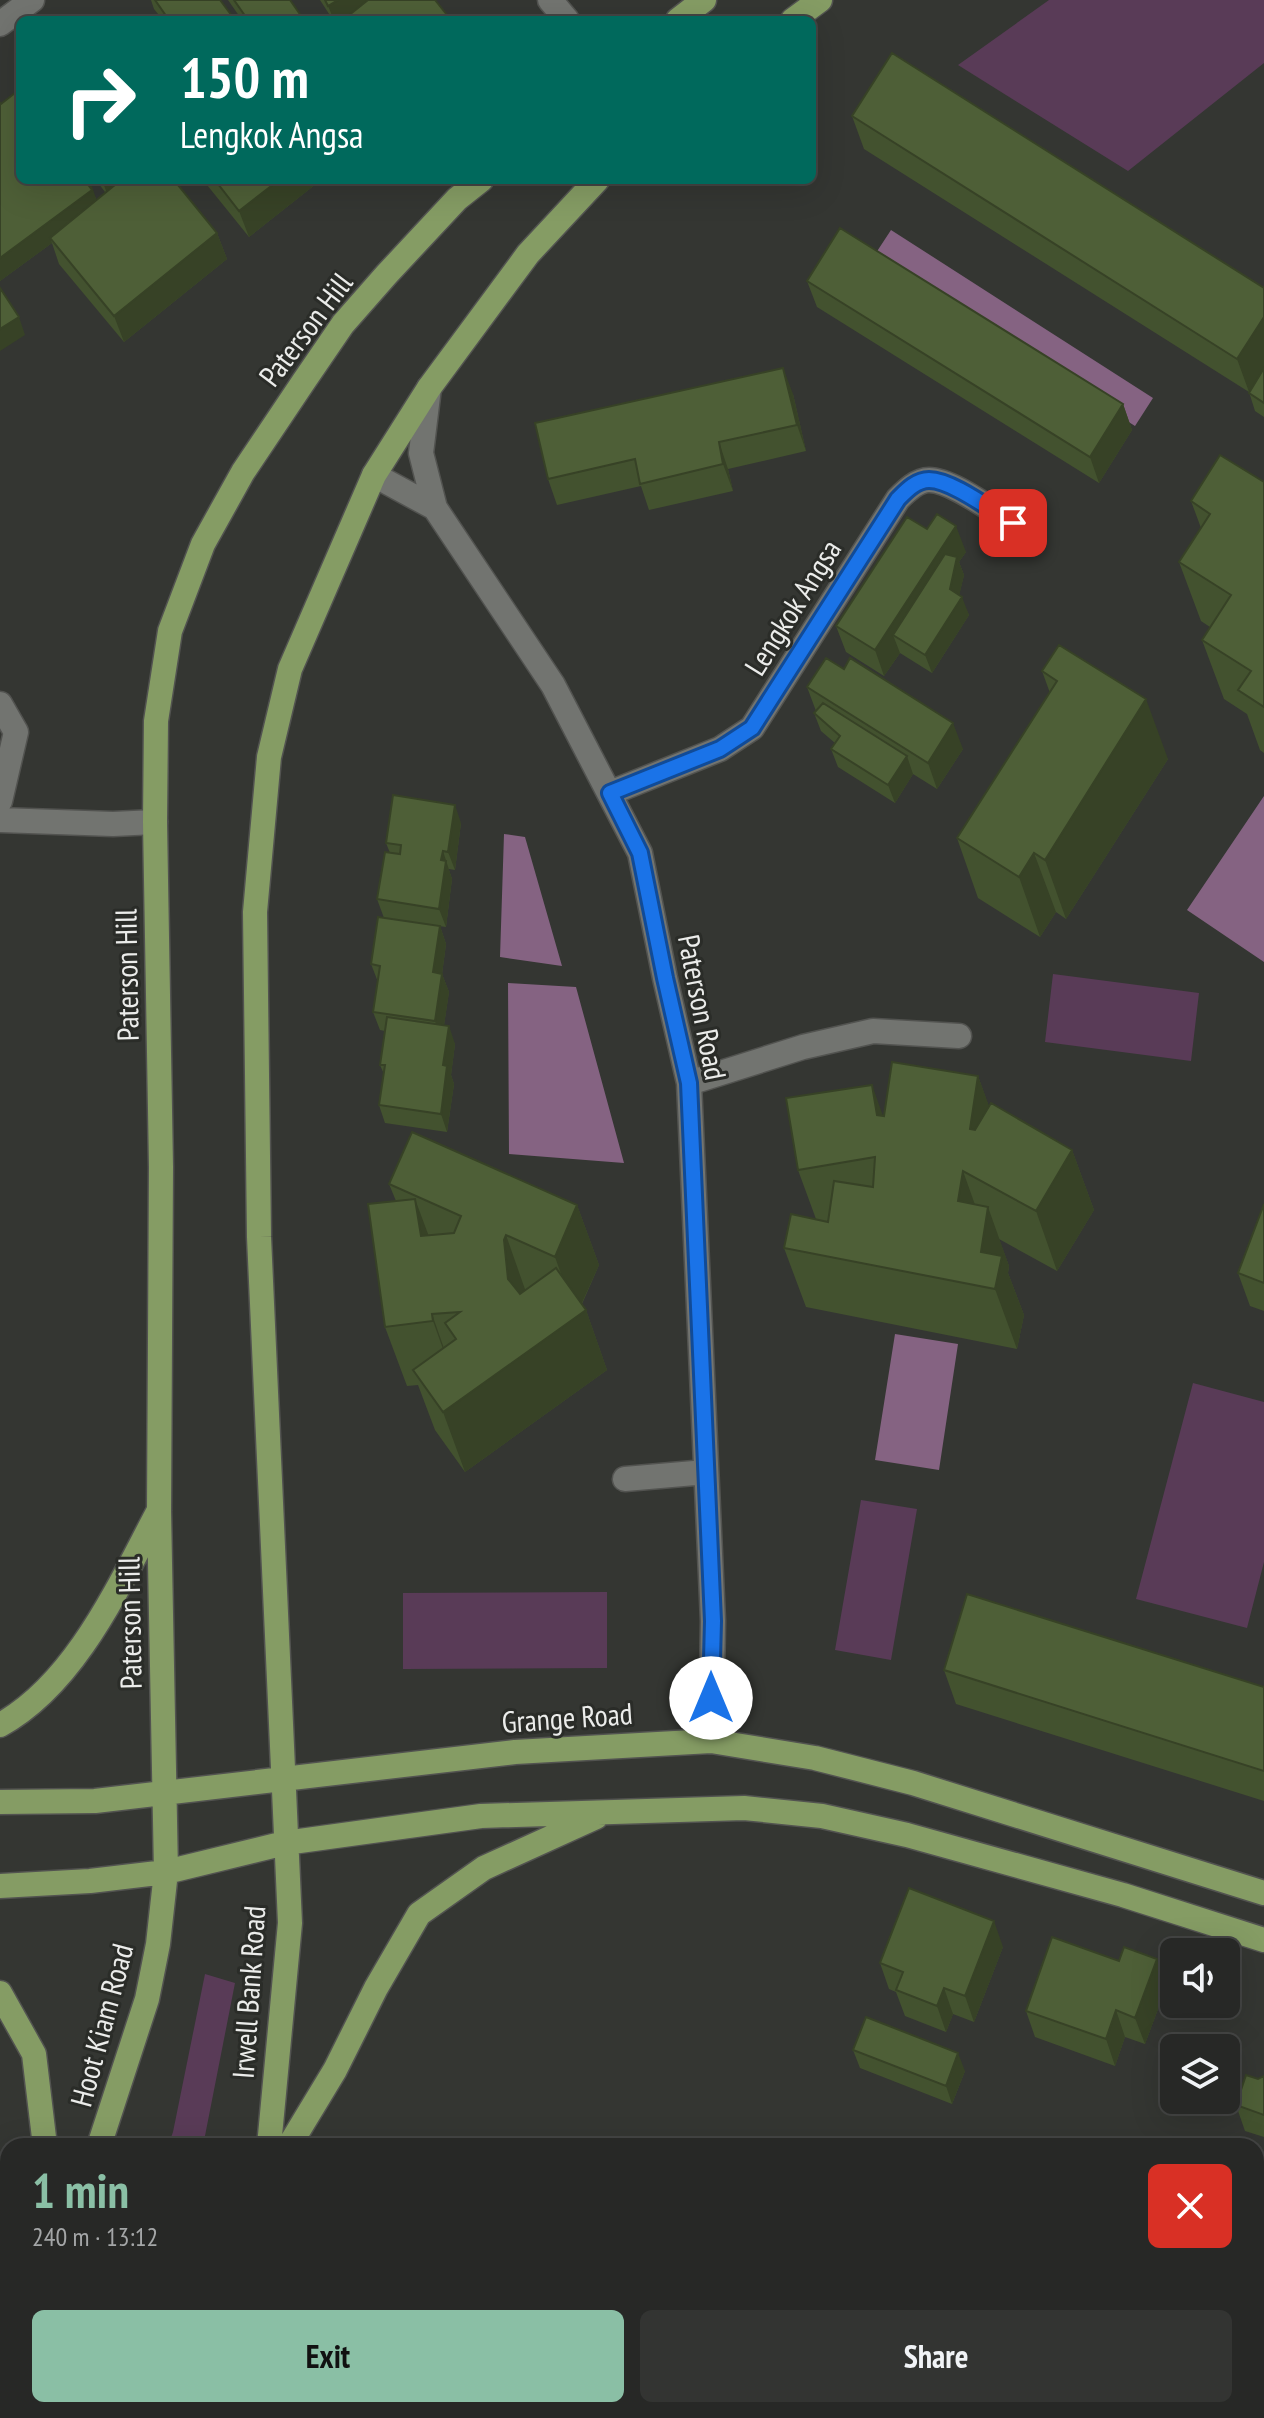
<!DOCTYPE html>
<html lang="en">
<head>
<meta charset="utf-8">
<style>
  body { margin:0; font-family:"PT Sans Narrow",sans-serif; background:#333432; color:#f1f3f6; height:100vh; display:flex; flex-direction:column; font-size:30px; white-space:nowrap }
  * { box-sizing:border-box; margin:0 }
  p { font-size:26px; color:#a4a6a7 }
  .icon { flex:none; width:44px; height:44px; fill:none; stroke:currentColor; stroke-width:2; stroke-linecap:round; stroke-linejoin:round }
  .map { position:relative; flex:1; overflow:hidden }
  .side { position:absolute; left:0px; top:2138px; width:1264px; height:280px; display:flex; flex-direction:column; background:#272826; border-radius:24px 24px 0 0; box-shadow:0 8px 32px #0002,0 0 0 2px #434443 }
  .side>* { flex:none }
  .banner { position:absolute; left:16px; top:16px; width:800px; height:168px; border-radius:12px; box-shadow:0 8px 32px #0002,0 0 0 2px #434443; background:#00695c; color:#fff; overflow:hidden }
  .fabs { position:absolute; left:1160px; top:1938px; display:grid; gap:16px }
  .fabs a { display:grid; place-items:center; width:80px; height:80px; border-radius:12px; background:#272826; box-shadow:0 8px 32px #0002,0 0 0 2px #434443; font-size:40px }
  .pin { position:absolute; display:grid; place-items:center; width:68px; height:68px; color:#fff; margin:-34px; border-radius:16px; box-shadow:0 4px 12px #0006 }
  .me { position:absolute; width:88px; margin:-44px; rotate:0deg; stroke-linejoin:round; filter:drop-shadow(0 0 6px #0008) }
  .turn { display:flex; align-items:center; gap:28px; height:168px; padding:0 32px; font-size:36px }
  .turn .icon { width:104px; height:104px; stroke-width:2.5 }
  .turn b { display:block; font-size:56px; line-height:68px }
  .round { display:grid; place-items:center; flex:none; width:84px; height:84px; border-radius:12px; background:#333432 }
  .overview { display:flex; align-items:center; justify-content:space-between; height:136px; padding:0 32px }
  h1 { font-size:48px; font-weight:800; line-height:60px; color:#8abfa5 }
  .cta { display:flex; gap:16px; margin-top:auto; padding:16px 32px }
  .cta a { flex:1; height:92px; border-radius:12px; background:#8abfa5; color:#111; font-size:32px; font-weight:800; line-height:92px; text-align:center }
  .cta a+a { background:#333432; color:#f1f3f6 }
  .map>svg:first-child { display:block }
</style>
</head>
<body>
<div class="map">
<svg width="1264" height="2418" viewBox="0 0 1264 2418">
  <rect width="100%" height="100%" fill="#343632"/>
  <!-- green -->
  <path fill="#593b57" d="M1049,0H1264V63L1128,171L958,65Z
    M1053,974L1199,993L1191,1061L1045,1042Z
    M1193,1383L1264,1402V1562L1247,1628L1136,1599Z
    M861,1500L917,1509L891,1660L835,1650Z
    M607,1592V1668L403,1669V1593Z
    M205,1974L235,1983L203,2146H168L173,2132Z
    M71,2410H153L151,2418H68Z"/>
  <!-- water -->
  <path fill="#856382" d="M891,230L1153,398L1135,426L872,259Z
    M1264,796V962L1187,910Z
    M504,834L525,837L562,966L500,957Z
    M508,983L576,987L624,1163L509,1154Z
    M895,1334L958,1344L939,1470L875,1460Z"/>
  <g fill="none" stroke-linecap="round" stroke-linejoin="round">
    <defs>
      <path id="minor" d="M550,0L567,20
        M0,24L32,0
        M429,388L421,453L435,508
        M374,475L435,508L553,685L640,853L665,978L689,1083L713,1621L711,1741
        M0,704L16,732L0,801
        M610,793L720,749L752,728L898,499C906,491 917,480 929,480C952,480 992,511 1013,523
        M0,820L113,824L155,822
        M689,1083L803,1047L873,1031L959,1036
        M625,1479L706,1472
        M1256,2331L1264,2327
        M916,2410L929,2418
        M428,2418L429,2413L436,2410
        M1131,2418L1142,2410"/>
      <path id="major" d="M678,20L704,0
        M793,20L820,0
        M0,1725C76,1683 119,1585 158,1512
        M0,1802L95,1801L515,1752L711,1741L815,1758L913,1783L1264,1893
        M0,1886L90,1881L166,1872L285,1843L481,1816L744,1808L822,1816L907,1835L1123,1895L1264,1940
        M0,1993L34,2054L45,2146
        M99,2146L147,1999L158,1944L166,1872L159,1511L161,1167L155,822L156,721L170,631L203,544L243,472L304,381L343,324L387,274L457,199L481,180
        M269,2146L290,1923L259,1237L255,912L269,757L290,669L374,475L429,388L528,254L597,180
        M289,2146L335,2070L376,1988L419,1914L484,1868L596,1817
        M0,2404L8,2385
        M215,2418L216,2410"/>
    </defs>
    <!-- minor casing -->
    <use href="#minor" stroke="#525350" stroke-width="27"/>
    <!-- major casing -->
    <use href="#major" stroke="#525350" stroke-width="27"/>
    <!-- minor -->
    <use href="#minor" stroke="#727470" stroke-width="24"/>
    <!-- major -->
    <use href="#major" stroke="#859c64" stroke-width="24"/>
  </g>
  <!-- wall -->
  <path fill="#43522f" d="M151,0H220L235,20H163L154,9Z
    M228,0H290L304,20H242Z
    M320,0H435L349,15L341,20H333Z
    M0,103L96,198V200L105,192L96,180H174L217,233L227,259L124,342L59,264L52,243L0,281Z
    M852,116L1264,288V417L1255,411L1249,392L864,149Z
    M203,180H321L249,237Z
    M807,281L1123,404L1132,430L1099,483L817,307Z
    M793,394L806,451L728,469L733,491L649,510L641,486L557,505L548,479Z
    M1264,482V753L1260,750L1247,714L1224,699L1202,640L1210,627L1201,621L1179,562L1201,528L1191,501Z
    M927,529L966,552L959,562L964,575L959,595L969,615L932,673L900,653L884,676L846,652L836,626Z
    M1059,645L1168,759L1066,919L1056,912L1040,937L978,898L957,838L1050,693L1042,671Z
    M807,687L963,749L937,789L913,774L895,803L838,767L831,749L835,743L821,731L814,713L816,711Z
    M461,823L455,870L449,869V870L452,879L446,927L384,918L377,899L390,853L386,843Z
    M440,926L446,944L442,974L449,992L444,1025L455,1044L451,1075L454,1084L447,1132L385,1123L379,1105L384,1074L380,1065L385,1031L380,1030L373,1012L378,982L371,964Z
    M978,1076L989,1107L1072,1150L1094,1210L1057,1271L999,1239L1009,1266L1008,1273L1024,1315L1017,1349L806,1307L784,1248L816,1219L798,1170L883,1116Z
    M389,1184L577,1205L599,1265L582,1304L586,1310L607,1370L465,1472L435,1430L418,1385L407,1386L385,1327L396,1201Z
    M1264,1204V1311L1250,1306L1238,1273Z
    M944,1670L1264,1687V1801L956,1704Z
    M1003,1947L974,2022L953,2014L946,2032L905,2016L896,1992L889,1989L880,1963Z
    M1167,1985L1145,2044L1125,2037L1115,2066L1035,2037L1026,2011Z
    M853,2050L965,2071L952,2104L860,2068Z
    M1264,2076V2137L1245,2131L1236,2105L1258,2079Z"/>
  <!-- shaded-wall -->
  <path fill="#374226" d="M338,0H373L341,20H334L328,6Z
    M90,180L99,208L50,238L52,243L0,281V258Z
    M102,180H129L108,196Z
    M279,180H321L249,237L239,211Z
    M217,233L227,259L124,342L114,316Z
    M19,317L25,335L0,351V329Z
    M1264,317V369L1249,392L1237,359Z
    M783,368L793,394L806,451L797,425Z
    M1123,404L1132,430L1099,483L1090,457Z
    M719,442L728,469L733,491L723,464Z
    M956,526L966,552L959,562L964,575L957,605L962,597L969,615L932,673L925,655L893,635L900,653L884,676L875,650Z
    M1146,699L1168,759L1066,919L1045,860Z
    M953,723L963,749L937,789L928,763Z
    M907,756L913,774L895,803L888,785Z
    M455,805L461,823L455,870L448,852Z
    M443,851L452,879L446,927L439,909L441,860Z
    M1034,853L1056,912L1040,937L1019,877Z
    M440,926L446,944L442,974L449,992L442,1039L435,1021L433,972Z
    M449,1026L455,1044L451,1075L454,1084L447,1132L441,1114L443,1065Z
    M978,1076L1000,1136L970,1129Z
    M872,1085L893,1144L877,1115Z
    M1072,1150L1094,1210L1057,1271L1036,1211Z
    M963,1171L984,1230L988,1207L1009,1266L1008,1273L1024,1315L1017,1349L995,1289L958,1201Z
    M415,1199L437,1258L421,1236Z
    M577,1205L599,1265L576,1316L555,1257Z
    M506,1235L527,1295L530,1338L508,1279L504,1240Z
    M586,1310L607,1370L465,1472L443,1412Z
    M432,1314L453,1374L454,1380L433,1321Z
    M994,1921L1003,1947L974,2022L965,1996Z
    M1157,1959L1167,1985L1145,2044L1135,2018Z
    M944,1988L953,2014L946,2032L937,2006Z
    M1116,2010L1125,2037L1115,2066L1106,2039Z
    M958,2053L965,2071L952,2104L946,2086Z"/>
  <!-- building -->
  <path fill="#4e5f37" stroke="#374226" stroke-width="2" d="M155,0H220L235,20H169Z
    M234,0H290L304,20H248Z
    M325,0H338L328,6Z
    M368,0H435L451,20H343Z
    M892,53L1264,288V317L1237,359L852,116Z
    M20,89V180H90L87,183L92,190L0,258V103L1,104Z
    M121,180H174L217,233L114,316L50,238Z
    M215,180H279L239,211Z
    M840,228L1123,404L1090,457L807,281Z
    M0,288L19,317L0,329Z
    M783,368L797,425L719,442L723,464L640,484L635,459L548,479L535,423Z
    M1264,368V403L1249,393Z
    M1220,455L1264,482V707L1238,690L1251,671L1202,640L1231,595L1179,562L1210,514L1191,501Z
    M937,514L956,526L875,650L836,626L907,517L927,529Z
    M945,554L957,557L950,589L962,597L925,655L893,635Z
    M1059,645L1146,699L1045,860L1034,853L1019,877L957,838L1057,681L1042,671Z
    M826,658L844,669L850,658L953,723L928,763L807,687Z
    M823,703L907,756L888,785L831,749L840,736L814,713Z
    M393,795L455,805L448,852L443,851L441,860L446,861L439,909L377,899L385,852L400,854L401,845L386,843Z
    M378,917L440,926L433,972L442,974L435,1021L373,1012L380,966L371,964Z
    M387,1017L449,1026L443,1065L447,1066L441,1114L379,1105L385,1065H380Z
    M892,1062L978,1076L970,1129L975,1130L991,1103L1072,1150L1036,1211L963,1171L958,1201L988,1207L981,1252L1002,1256L995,1289L784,1248L791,1214L828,1222L834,1181L873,1187L875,1157L798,1170L786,1098L872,1085L877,1115L884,1116Z
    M412,1132L577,1205L555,1257L506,1235L504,1240L508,1279L520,1294L556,1268L586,1310L443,1412L413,1370L456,1339L445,1323L460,1312L432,1314L433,1321L385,1327L368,1204L415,1199L421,1236L454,1233L461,1216L389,1184Z
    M1264,1204V1283L1238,1273Z
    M967,1594L1264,1687V1771L944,1670Z
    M909,1888L994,1921L965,1996L944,1988L937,2006L896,1990L903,1972L880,1963Z
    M1052,1937L1119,1961L1124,1947L1157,1959L1135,2018L1116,2010L1106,2039L1026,2011Z
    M866,2017L958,2053L946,2086L853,2050Z
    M1246,2075L1258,2079L1264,2076V2115L1236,2105Z
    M433,2410H480L488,2412L486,2418H431Z"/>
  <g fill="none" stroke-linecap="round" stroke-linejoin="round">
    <defs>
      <path id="route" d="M711,1698L713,1621L689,1083L665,978L640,853L610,793L720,749L752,728L898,499C906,491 916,480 929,480C952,480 992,511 1013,523"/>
    </defs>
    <!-- route casing -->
    <use href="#route" stroke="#114b97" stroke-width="20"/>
    <!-- route -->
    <use href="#route" stroke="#1a73e8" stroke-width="14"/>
  </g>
  <g text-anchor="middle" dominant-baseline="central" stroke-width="6" stroke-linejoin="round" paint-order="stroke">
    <!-- street labels -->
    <g font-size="30" fill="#ebecea" stroke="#2a2c28">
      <text transform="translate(305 329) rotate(-53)">Paterson Hill</text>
      <text transform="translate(792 607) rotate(-58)">Lengkok Angsa</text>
      <text transform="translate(126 975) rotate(-91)">Paterson Hill</text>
      <text transform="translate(703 1007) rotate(79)">Paterson Road</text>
      <text transform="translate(129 1623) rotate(-91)">Paterson Hill</text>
      <text transform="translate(567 1717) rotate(-4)">Grange Road</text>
      <text transform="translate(248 1992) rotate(-86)">Irwell Bank Road</text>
      <text transform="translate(101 2025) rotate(-75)">Hoot Kiam Road</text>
    </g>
  </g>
</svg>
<div class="fabs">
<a><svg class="icon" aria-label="sound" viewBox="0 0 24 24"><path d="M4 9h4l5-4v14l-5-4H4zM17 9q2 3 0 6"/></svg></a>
<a><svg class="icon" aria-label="layers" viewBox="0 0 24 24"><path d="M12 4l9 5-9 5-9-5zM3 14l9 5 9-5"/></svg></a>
</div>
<div class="pin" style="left:1013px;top:523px;background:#d93025"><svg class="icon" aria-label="arrive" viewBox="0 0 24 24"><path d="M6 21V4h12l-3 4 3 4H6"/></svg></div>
<svg class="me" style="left:711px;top:1698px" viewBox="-20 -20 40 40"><circle r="19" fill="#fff"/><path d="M0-13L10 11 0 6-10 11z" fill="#1a73e8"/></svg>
<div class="banner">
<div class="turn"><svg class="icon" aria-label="right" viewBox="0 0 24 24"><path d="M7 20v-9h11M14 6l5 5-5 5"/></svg><div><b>150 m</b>Lengkok Angsa</div></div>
</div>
<section class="side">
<div class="overview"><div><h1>1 min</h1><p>240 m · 13:12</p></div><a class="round" style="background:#d93025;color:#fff"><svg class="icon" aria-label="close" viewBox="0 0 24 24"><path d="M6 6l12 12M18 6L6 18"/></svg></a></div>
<div class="cta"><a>Exit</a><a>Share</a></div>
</section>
</div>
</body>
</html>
